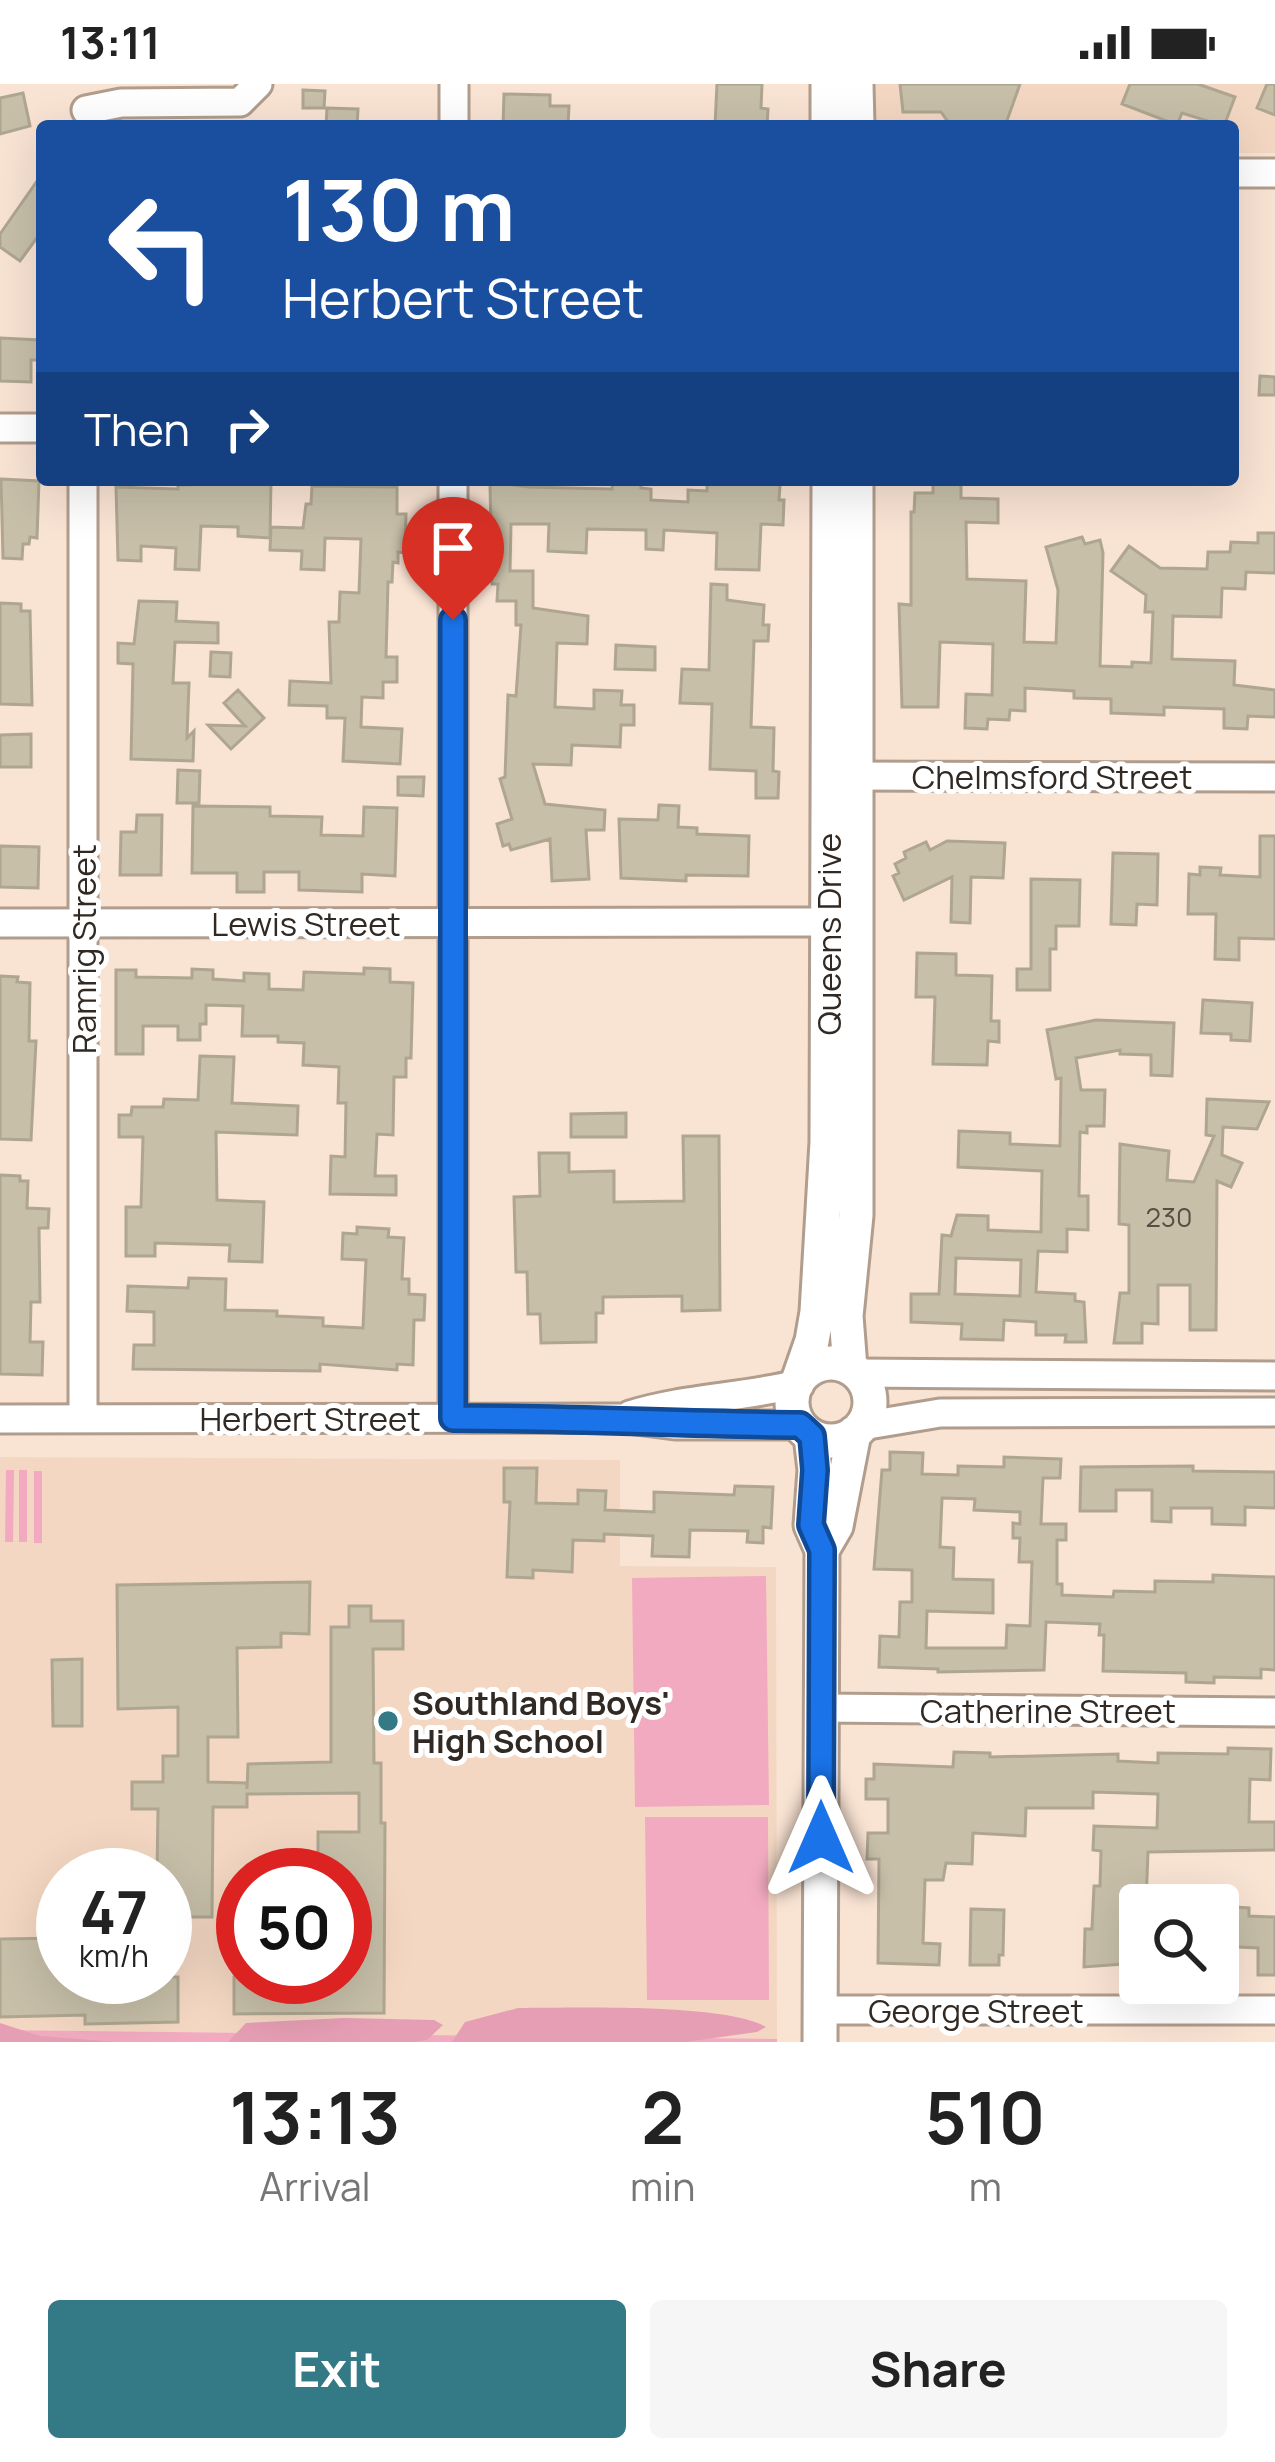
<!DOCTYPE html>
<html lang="en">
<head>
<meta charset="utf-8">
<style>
  body { margin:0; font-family:Manrope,sans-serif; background:#f6f6f6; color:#222; height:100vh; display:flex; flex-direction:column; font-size:45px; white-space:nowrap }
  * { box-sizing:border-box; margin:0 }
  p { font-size:39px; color:#767676 }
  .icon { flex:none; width:66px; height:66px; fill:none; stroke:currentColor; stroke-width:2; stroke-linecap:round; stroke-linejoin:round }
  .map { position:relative; height:1958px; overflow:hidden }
  .details { display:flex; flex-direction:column; background:#fff; flex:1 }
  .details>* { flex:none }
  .hud { position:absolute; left:36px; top:36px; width:1203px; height:366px; border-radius:12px; box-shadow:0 12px 48px #0002; background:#1a4fa0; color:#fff; overflow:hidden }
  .fabs { position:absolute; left:1119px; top:1800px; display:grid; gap:24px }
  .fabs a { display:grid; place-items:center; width:120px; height:120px; border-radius:12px; background:#fff; box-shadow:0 12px 48px #0002; font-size:60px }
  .speed { position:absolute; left:36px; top:1764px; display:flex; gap:24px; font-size:60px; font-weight:700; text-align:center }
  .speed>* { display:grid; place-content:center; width:156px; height:156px; border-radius:50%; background:#fff; box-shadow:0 12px 48px #0002; line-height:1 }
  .speed small { font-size:30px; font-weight:400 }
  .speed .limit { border:18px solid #d22; background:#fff; color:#111 }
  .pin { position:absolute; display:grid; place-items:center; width:102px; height:102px; color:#fff; margin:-123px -51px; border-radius:50% 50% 50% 0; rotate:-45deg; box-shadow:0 0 12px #0007 }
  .pin .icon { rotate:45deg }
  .me { position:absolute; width:132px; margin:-66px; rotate:0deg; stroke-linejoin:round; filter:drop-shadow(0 0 9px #0008) }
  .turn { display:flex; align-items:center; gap:42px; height:252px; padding:0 48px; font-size:54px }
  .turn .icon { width:156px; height:156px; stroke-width:2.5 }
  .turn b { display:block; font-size:84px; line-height:102px }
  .then { display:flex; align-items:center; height:114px; padding:0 48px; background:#0003; gap:24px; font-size:45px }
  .eta { display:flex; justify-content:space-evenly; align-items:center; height:204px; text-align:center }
  .eta b { font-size:72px; font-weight:700; line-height:84px }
  .primary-button { display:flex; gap:24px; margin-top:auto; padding:24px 48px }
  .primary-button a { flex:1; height:138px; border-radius:12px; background:#337986; color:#fff; font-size:48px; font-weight:700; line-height:138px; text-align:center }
  .primary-button a+a { background:#f6f6f6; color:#222 }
  .status { display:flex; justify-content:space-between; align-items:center; height:84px; padding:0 60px; background:#fff; direction:ltr }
  .status svg { height:33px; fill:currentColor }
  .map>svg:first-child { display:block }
</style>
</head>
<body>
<div class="status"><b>13:11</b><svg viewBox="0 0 49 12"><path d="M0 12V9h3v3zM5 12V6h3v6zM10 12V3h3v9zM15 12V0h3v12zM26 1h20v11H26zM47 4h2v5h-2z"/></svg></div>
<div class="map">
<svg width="1275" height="1958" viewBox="0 0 1275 1958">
  <rect width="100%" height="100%" fill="#f9e3d3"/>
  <!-- built -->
  <path fill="#f3d7c2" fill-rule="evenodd" d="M874,0H1275V69H1233V42H874Z
    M0,1373L620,1376V1482L776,1483L777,1955L0,1946ZM63,1791H165V1893H63ZM243,1791H345V1893H243Z"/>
  <!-- green -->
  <path fill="#f2aac0" d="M6,1386H14L13,1458H5Z
    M19,1386H27V1458H19Z
    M34,1387H42V1459H34Z
    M766,1492L769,1721L635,1723L632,1494Z
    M645,1733H768L769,1916H647Z
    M0,1946L777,1955V1958H0Z"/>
  <!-- forest -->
  <path fill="#e69eb4" d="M518,1924C572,1924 725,1919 766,1943L757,1948L685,1958H452L465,1938Z
    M344,1934L434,1936L443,1941L427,1956L414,1958H228L246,1939Z
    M0,1939L40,1952L116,1958H0Z"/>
  <!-- building -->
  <path fill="#c7bfa8" stroke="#aea690" stroke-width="3" fill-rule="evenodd" d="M717,0H762L761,24L768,25L767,42H715Z
    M900,0H1020L1005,42H951L941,28H903Z
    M1130,0H1198L1235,13L1224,42L1182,29L1177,41L1122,20Z
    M1267,0H1275V31L1257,24Z
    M303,6L325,7L324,24H303Z
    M23,9L30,42L0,50V14Z
    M504,10L550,11V22H569L568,42H503Z
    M327,24L358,25L357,42H326Z
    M42,90V147L20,177L0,163V150Z
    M0,254L40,256V276H31V298L0,297Z
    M1260,292L1275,293V311H1259Z
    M1,395L39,397L37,454L30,453L29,460H23L22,475L3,474Z
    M212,396H271L270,454L238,452V443L201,442L199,486L175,485L176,464L141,462V477L118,476L116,403L178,405V401L212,400Z
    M495,396H513V401L529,403L612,405L613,396H641V404L651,405V416L688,418V406L707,407V396H753L780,401L779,416H784L783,441L761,440L759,486L716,485L717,449L664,446L663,466L646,465V446L587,445L586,469L548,467L549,440H511L510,487H533V524L588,532L587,560L557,559L555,623L594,625V606L622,607L621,621H634V641H621L620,663L572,661L571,681L533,680L545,720L605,726L604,746H586L589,795L552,797L550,755L511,766L509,760L503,762L497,740L512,735L500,695L505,693L508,611L516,612L521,541H516V517H497L498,500H492L490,400H495Z
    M933,400H961V414L998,415V439L966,438L967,495L1026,497L1024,558L1056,559L1058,506L1046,463L1082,453L1085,460L1100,456L1103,469L1100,582L1132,583V578L1151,579L1153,528H1145L1146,511L1111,487L1129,462L1160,484L1207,485L1208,468H1230L1231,458L1258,459V449H1275V489L1246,488L1245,505L1222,504L1221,533L1173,532L1172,575L1235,577L1234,601L1275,606V633L1248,632L1247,645L1224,644V625L1164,623V631L1111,629V615L1074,614V607L1025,604V627L1010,626L1009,636L988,635L987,645L965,644L966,610L992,611L993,560L940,558L938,623H902L899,520L911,521V428H914L915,409H933Z
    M312,402L397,403V430H406L405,469L398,468V479L393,478L392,498H388L386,573H397V598H383V614L362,613L361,643L402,645L400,680L343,677L345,634H327V622L289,621L290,597L331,599L329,538H339L340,508L359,509L361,455L325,454L324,486L301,485L302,467L270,466L271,443L303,444L306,420H311Z
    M711,500L727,501V516L764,521L763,541H769L768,557H754L751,643L774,644L773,687L779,688L778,714H756V687L710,685L712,620L680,619L682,585L709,586Z
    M139,517L177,518L176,537L218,539V559L175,558L173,599H189L187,654L194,647L193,677L131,675L133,580L118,579V559L134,560Z
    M0,519L21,520V527H30L32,621L0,620Z
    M616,561L655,563V586L615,585Z
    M211,568L231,569L230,593L210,592Z
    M238,606L264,634L231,665L208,641L245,642L224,619Z
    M31,650V683H0V651Z
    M178,686L200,687L199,719H177Z
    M398,693H424L423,712L398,711Z
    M659,721L679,722L678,743L697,744V750L749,752L748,792L686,791V797L621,794L619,735L658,736Z
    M193,722L270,723V732L322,733L321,751L363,752L364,723L397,724L395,792L362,790V808L299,806V788H264V808H237V789H192Z
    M137,731H162L161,791H120L121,748H136Z
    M1260,752H1275V855L1239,854V876L1215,875L1216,830H1188L1189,790L1200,791V783L1221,784L1220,791L1260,793Z
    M947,757L1005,759L1003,794L971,793L970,839L951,838L952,793L904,816L893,792L899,789L895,780L906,774L904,768L926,758L930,766Z
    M0,762L39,763L38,804L0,803Z
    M1113,769L1158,770L1157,821L1137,820L1136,841L1111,840Z
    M1031,795L1080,796L1079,842H1056V865H1050V906H1017V885H1031Z
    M917,869L956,870V891L992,892L991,937H999V958L988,957L987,981L933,980L935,913H916Z
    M364,884L390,885V898L413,899L411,974H406V993H394L393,1051L377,1050L375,1092H396V1111L330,1110L331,1072L345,1073L346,1019H338L339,983L303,981L304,959L278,958V952H242L243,922L206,921V940H200V956H178V942H143V970H116V886H136V893L192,894V885L213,886V895L244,897V889L269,890V905L303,906L304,888L364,890Z
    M0,892L18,893L17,898L30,899L29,957H36L31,1056L0,1055Z
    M1203,916L1252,919L1250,957L1231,956V950L1201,949Z
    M1096,936L1174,939L1172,992L1151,991V971L1120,970V966L1076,974L1081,1006H1105L1104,1042H1087V1049L1080,1048L1079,1112H1088V1146L1067,1145V1168L1038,1167L1036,1208L1075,1210V1217L1084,1218L1086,1258H1065L1066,1251H1036V1238L1004,1236L1003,1256L961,1255L962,1240L911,1238V1210H939L942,1151L951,1152L957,1131L988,1132V1146L1041,1148L1042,1087L958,1083L959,1047L1010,1049V1060L1060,1062L1061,994L1056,995L1047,946ZM956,1174L1021,1176L1020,1212L955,1210Z
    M200,972L234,973L232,1019L298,1022L297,1051L216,1048L217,1116L264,1118L262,1178L229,1177L230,1161L155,1159V1172H126V1123H141L143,1053H119V1031H131L132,1023H163L164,1015L198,1016Z
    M1207,1015L1269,1018L1257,1045L1223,1043L1222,1071L1242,1079L1231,1103L1217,1097L1216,1246H1190V1201H1158V1240L1142,1239V1259H1114L1120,1209H1129V1141L1119,1140L1120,1060L1169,1067L1167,1096L1194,1098L1214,1052L1206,1051Z
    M626,1029V1053H571V1030Z
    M683,1052H719L720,1226L682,1227V1212L603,1213V1229H596V1258L541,1259L540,1230H528L527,1188H516L514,1113L540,1112L539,1069H569V1088L614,1087V1118L684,1117Z
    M0,1091L20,1092V1097H28L27,1124L49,1125L48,1144H39L40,1218H31L30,1258H43L42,1291L0,1290Z
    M357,1143L389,1145L388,1153L404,1154L402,1195H409V1210L425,1211L424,1236H414L413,1281L397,1280V1286L320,1280V1287L133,1285L134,1261H154V1228L127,1227L128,1202L188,1204L189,1194L226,1195L225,1226L277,1227V1232L323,1234V1242L363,1244L366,1176L342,1175L343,1149L357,1150Z
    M890,1368L923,1369L922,1390L958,1391V1382L1004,1383V1373L1061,1375L1060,1394H1043L1041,1440H1066V1456H1057V1500H1062V1511L1113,1513L1114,1507L1155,1508V1497L1213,1498V1491L1275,1493V1586L1261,1585V1594L1214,1593V1599L1186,1598V1589L1103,1587L1104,1551H1099L1100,1540L1046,1538L1044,1586L938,1588V1585L879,1583L880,1552L899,1553L900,1518H912V1486L874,1485L882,1386H890ZM942,1414L975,1415L974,1426L1020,1428V1440L1013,1439V1454H1020L1019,1478H1032L1030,1542L1007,1541L1006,1564H926L927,1527L993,1529V1496L953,1495L954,1464L940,1463Z
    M1193,1382V1387L1275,1388V1424L1245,1423V1441L1212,1440V1424H1171V1438L1152,1437V1406H1116V1427H1080L1081,1383Z
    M504,1384H537L536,1419L578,1420V1406L606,1407L605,1426L654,1428V1408L734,1411L735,1402L773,1403L771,1444L763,1443V1459L747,1458L748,1447L690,1446L689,1473L652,1472L653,1452L604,1450V1457L573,1456L572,1488L533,1486V1494L507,1493L510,1418H504Z
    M310,1498L309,1550L281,1549V1563L237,1564L238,1653H208V1698L247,1699V1705L248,1680L331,1678V1543H349V1522H371V1537H403V1565H373L374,1679H381V1739H385L384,1929L234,1930V1893H345V1791H318V1748H359V1709L247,1710V1723H213L212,1833H181V1843H165V1791H157L158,1725H132V1698H163V1672H178V1623L118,1625L117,1501Z
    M82,1575V1642H53L52,1576Z
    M1228,1664L1271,1665L1270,1696L1250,1695L1249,1738H1275V1766L1148,1768L1146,1820H1138L1137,1879L1084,1883L1085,1845H1092L1094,1802H1100L1101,1767L1093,1766L1094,1742L1157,1744L1158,1710L1093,1708V1724H1026L1025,1752L973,1749L972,1780L946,1779L943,1796H925L923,1859L940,1860L939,1881L878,1879L879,1775H867L868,1749H888V1715H866V1695H874V1680L953,1683L954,1668L990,1669V1673L1118,1670V1677L1158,1679V1669L1228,1670Z
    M1218,1822L1249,1824V1832L1275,1833V1891H1258V1864L1218,1862Z
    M971,1825L1004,1826L1003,1871H999V1881H970Z
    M63,1854V1893H178V1938L85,1940V1931L0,1933V1855Z"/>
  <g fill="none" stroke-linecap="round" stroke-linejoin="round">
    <defs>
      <path id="minor" d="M454,0V42
        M86,26L121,19L240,18L258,0
        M1233,89H1275
        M0,344H42
        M83,396V1335
        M453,396V1334
        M838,692L1275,693
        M0,839L828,838
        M858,1289L1275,1292
        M630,1331C684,1314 741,1314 797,1300
        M0,1335L620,1334L675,1341H800
        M862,1342L940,1329L1275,1328
        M821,1624L1275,1628
        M821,1926H1275"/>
      <path id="major" d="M856,0L857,42
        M828,42V0
        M792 1318a39 39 0 1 1 78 0a39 39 0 1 1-78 0Z
        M850,1284L846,1232L856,1131V396
        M797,1300L812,1257L817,1228L827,1058L829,396
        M811,1352L815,1386L811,1441L822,1466L820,1958
        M822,1466L836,1442L854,1349"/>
    </defs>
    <!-- minor casing -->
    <use href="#minor" stroke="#b19d8d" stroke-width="33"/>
    <!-- major casing -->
    <use href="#major" stroke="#b19d8d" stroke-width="39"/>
    <!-- minor -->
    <use href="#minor" stroke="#fff" stroke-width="27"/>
    <!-- major -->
    <use href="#major" stroke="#fff" stroke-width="33"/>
  </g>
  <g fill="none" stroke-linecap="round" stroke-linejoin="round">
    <defs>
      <path id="route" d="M453,536V1334C569,1334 684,1340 800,1341L812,1352L815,1386L811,1441L822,1466L821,1754"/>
    </defs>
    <!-- route casing -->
    <use href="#route" stroke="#114b97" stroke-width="30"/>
    <!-- route -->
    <use href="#route" stroke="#1a73e8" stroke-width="21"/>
  </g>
  <!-- markers -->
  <circle fill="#337986" stroke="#fff" stroke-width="4.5" cx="388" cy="1637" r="12"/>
  <g text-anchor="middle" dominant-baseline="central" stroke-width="10" stroke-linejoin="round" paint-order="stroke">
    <!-- number labels -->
    <g font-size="27" fill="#564e44">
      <text x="1169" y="1132">230</text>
    </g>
    <!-- street labels -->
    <g font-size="33" fill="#312923" stroke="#fff">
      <text x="1052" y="692">Chelmsford Street</text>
      <text x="306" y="839">Lewis Street</text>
      <text transform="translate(828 850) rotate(-90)">Queens Drive</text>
      <text transform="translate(83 865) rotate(-90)">Ramrig Street</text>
      <text x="310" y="1334">Herbert Street</text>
      <text x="1048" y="1626">Catherine Street</text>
      <text x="976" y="1926">George Street</text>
    </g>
    <!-- poi labels -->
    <g font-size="33" font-weight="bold" fill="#312923" stroke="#fff" text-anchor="start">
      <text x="412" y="1618">Southland Boys'<tspan x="412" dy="38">High School</tspan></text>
    </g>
  </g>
</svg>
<div class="fabs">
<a><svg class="icon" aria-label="search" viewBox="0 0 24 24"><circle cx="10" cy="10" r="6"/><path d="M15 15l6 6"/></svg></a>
</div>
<div class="speed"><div>47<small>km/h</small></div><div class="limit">50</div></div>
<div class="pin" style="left:453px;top:536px;background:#d93025"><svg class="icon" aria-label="arrive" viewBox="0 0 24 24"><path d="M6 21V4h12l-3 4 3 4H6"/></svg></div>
<svg class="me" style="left:821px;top:1754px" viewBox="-20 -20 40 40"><path d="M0-17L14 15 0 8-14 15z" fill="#1a73e8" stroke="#fff" stroke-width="4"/></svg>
<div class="hud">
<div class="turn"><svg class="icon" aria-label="left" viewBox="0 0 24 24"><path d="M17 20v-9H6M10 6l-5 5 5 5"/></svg><div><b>130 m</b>Herbert Street</div></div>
<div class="then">Then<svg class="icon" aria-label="right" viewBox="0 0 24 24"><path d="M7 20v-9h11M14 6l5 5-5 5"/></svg></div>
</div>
</div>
<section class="details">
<div class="eta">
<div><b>13:13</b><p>Arrival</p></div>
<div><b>2</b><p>min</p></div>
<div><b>510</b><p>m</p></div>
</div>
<div class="primary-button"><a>Exit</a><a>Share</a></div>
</section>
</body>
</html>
